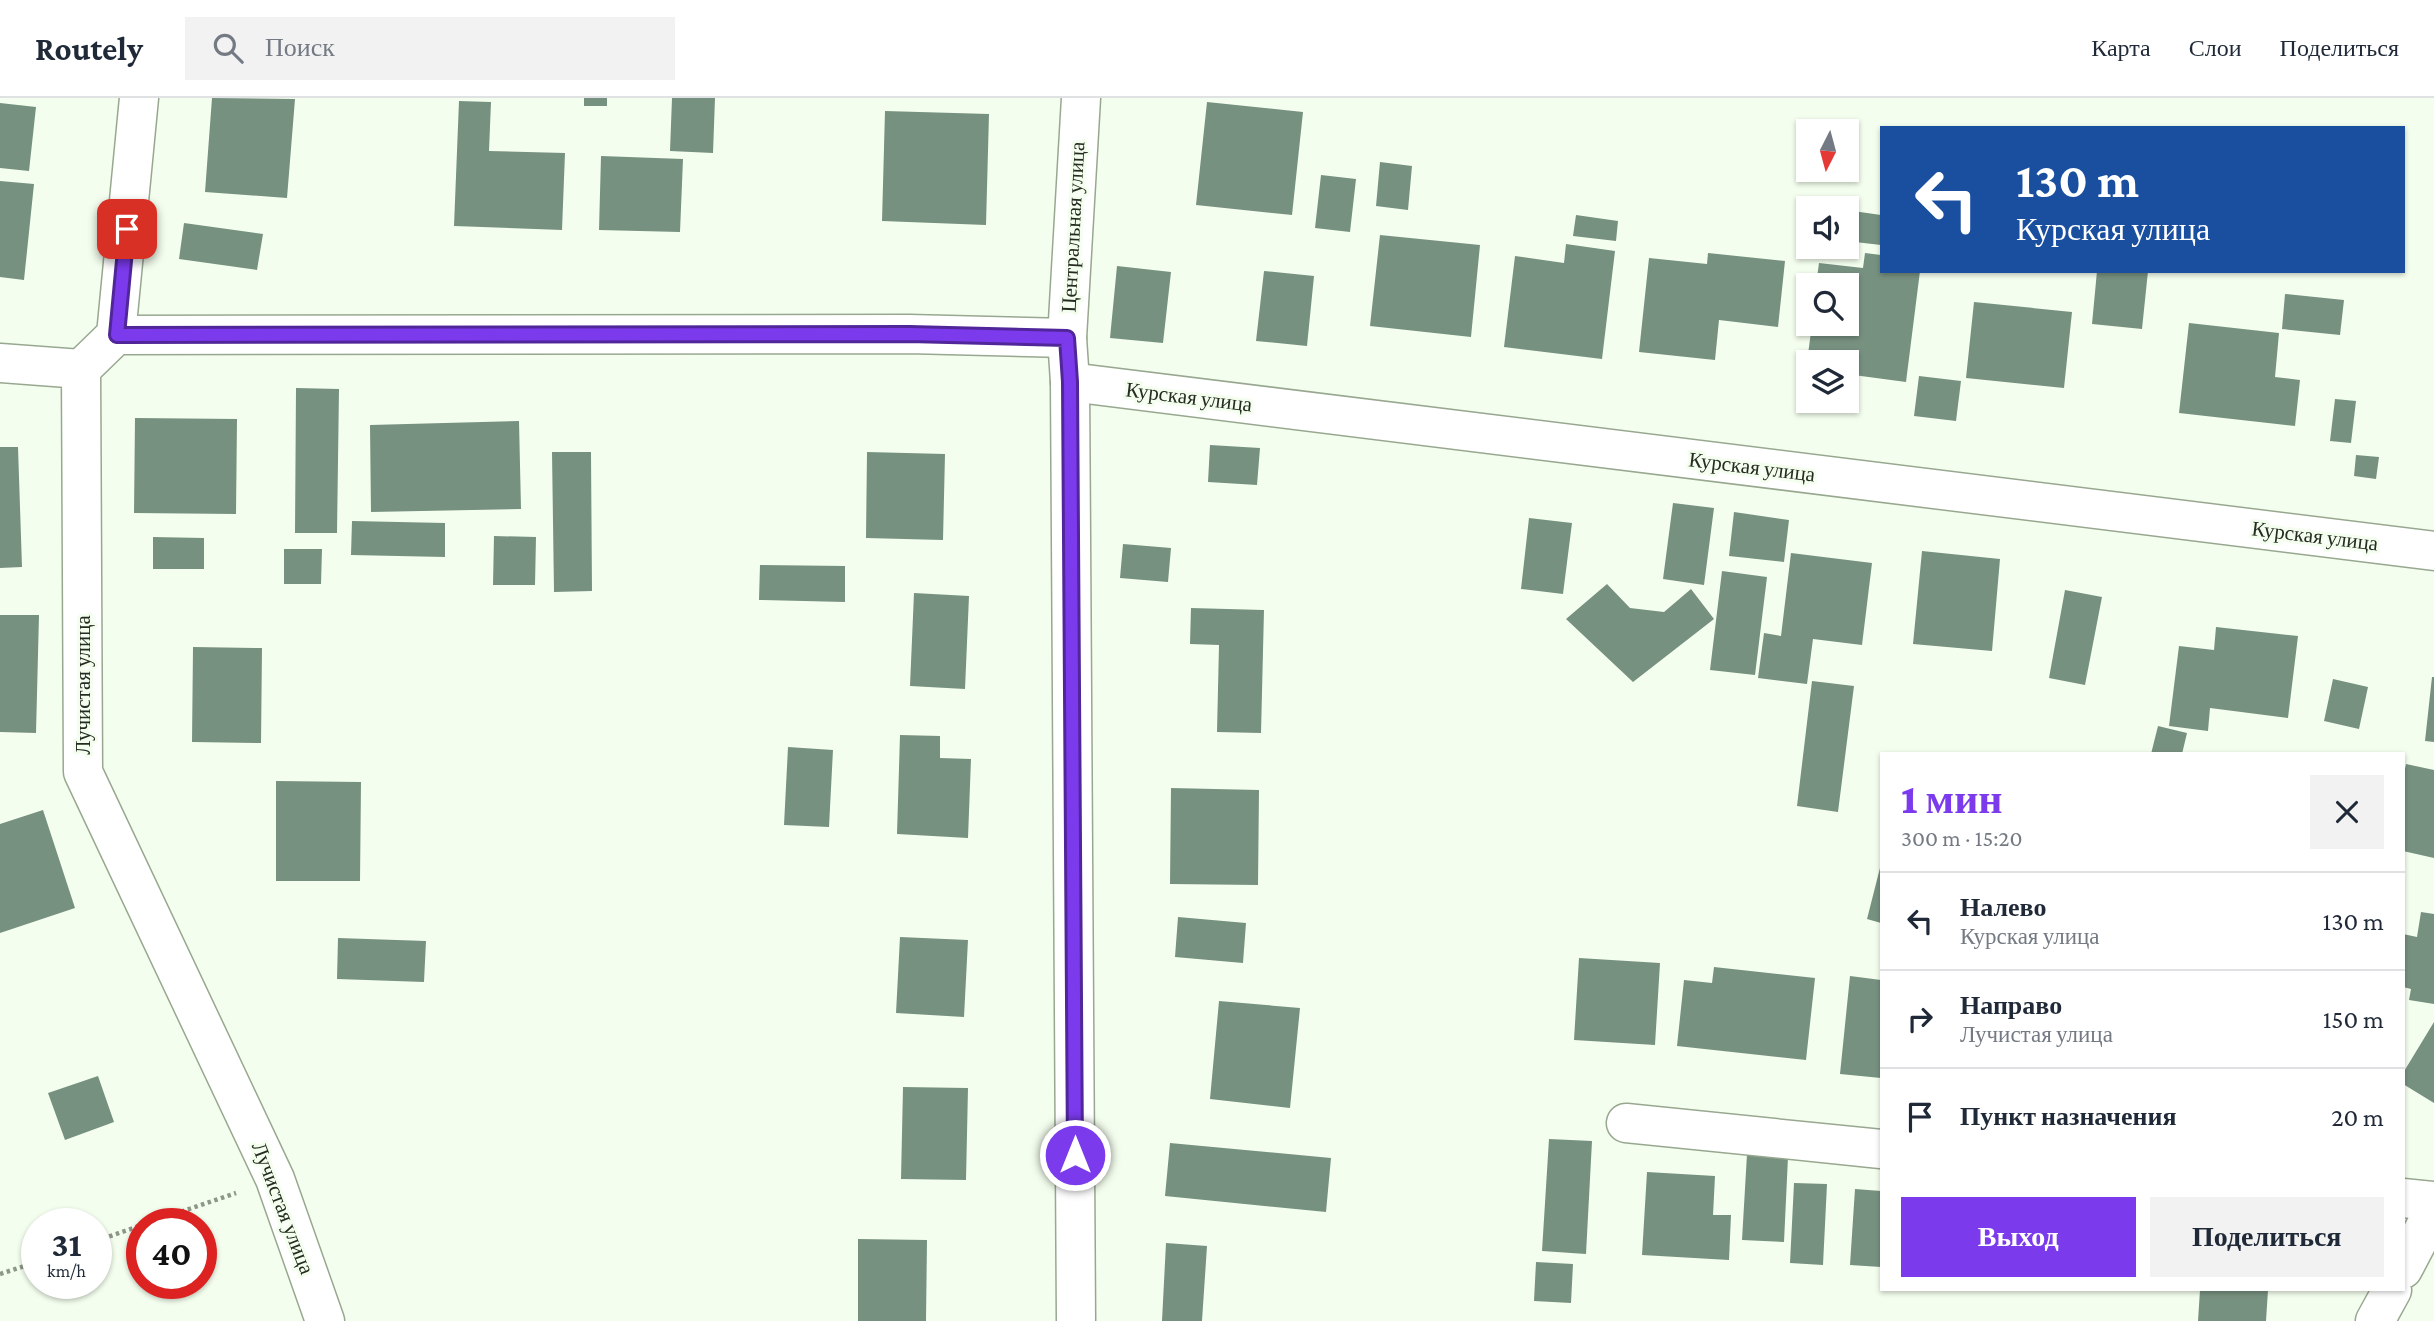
<!DOCTYPE html>
<html lang="ru">
<head>
<meta charset="utf-8">
<style>
  body { margin:0; font-family:"Crimson Pro",serif; background:#f2f2f3; color:#1f2937; height:100vh; display:flex; flex-direction:column; font-size:26px; white-space:nowrap }
  * { box-sizing:border-box; margin:0 }
  p { font-size:23px; color:#747a83 }
  .icon { flex:none; width:38px; height:38px; fill:none; stroke:currentColor; stroke-width:2; stroke-linecap:round; stroke-linejoin:round }
  .map { position:relative; flex:1; overflow:hidden }
  .panel { position:absolute; left:1880px; top:654px; width:525px; height:539px; display:flex; flex-direction:column; background:#fff; border-radius:0px; box-shadow:0 2px 5px #0004 }
  .panel>* { flex:none }
  .banner { position:absolute; left:1880px; top:28px; width:525px; height:147px; border-radius:0px; box-shadow:0 2px 5px #0004; background:#1a4fa0; color:#fff; overflow:hidden }
  .needle { width:46px; rotate:186deg }
  .buttons { position:absolute; left:1796px; top:21px; display:grid; gap:14px }
  .buttons a { display:grid; place-items:center; width:63px; height:63px; border-radius:0px; background:#fff; box-shadow:0 2px 5px #0004; font-size:35px }
  .speed { position:absolute; left:21px; top:1110px; display:flex; gap:14px; font-size:35px; font-weight:700; text-align:center }
  .speed>* { display:grid; place-content:center; width:91px; height:91px; border-radius:50%; background:#fff; box-shadow:0 2px 5px #0004; line-height:1 }
  .speed small { font-size:18px; font-weight:400 }
  .speed .limit { border:10px solid #d22; background:#fff; color:#111 }
  .pin { position:absolute; display:grid; place-items:center; width:60px; height:60px; color:#fff; margin:-30px; border-radius:14px; box-shadow:0 4px 10px #0006 }
  .me { position:absolute; width:77px; margin:-38px; rotate:0deg; stroke-linejoin:round; filter:drop-shadow(0 0 5px #0008) }
  .turn { display:flex; align-items:center; gap:24px; height:147px; padding:0 21px; font-size:32px }
  .turn .icon { width:91px; height:91px; stroke-width:2.5 }
  .turn b { display:block; font-size:49px; line-height:60px }
  .round { display:grid; place-items:center; flex:none; width:74px; height:74px; border-radius:0px; background:#f2f2f3 }
  .summary { display:flex; align-items:center; justify-content:space-between; height:119px; padding:0 21px }
  h1 { font-size:42px; font-weight:800; line-height:52px; color:#7c3aed }
  .action { display:flex; gap:14px; margin-top:auto; padding:14px 21px }
  .action a { flex:1; height:80px; border-radius:0px; background:#7c3aed; color:#fff; font-size:28px; font-weight:800; line-height:80px; text-align:center }
  .action a+a { background:#f2f2f3; color:#1f2937 }
  ul { padding:0; list-style:none }
  li { display:flex; align-items:center; gap:21px; height:98px; padding:0 21px; border-top:2px solid #e0e1e3 }
  li div { flex:1 }
  li b { display:block; font-size:26px }
  li em { font-style:normal }
  header { display:flex; align-items:center; gap:42px; box-sizing:border-box; height:98px; padding:0 35px; background:#fff; border-bottom:2px solid #e0e1e3 }
  header strong { font-size:33px }
  nav { display:flex; gap:38px; margin-inline-start:auto; font-size:24px }
  .search { width:490px; height:63px; background:#f2f2f3; display:flex; align-items:center; gap:18px; box-sizing:border-box; padding:0 24px; border-radius:0px; color:#747a83; font-size:26px }
  .map>svg:first-child { display:block }
</style>
</head>
<body>
<header>
<strong>Routely</strong>
<div class="search"><svg class="icon" aria-label="search" viewBox="0 0 24 24"><circle cx="10" cy="10" r="6"/><path d="M15 15l6 6"/></svg>Поиск</div>
<nav><a>Карта</a><a>Слои</a><a>Поделиться</a></nav>
</header>
<div class="map">
<svg width="2434" height="1223" viewBox="0 0 2434 1223">
  <rect width="100%" height="100%" fill="#f4feee"/>
  <!-- building -->
  <path fill="#779180" d="M212,0L295,1L287,100L205,94Z
    M584,0H607V8H584Z
    M672,0H715L713,55L670,53Z
    M459,3L491,4L489,53L565,55L562,132L454,128Z
    M1207,4L1303,14L1292,117L1196,107Z
    M0,5L36,9L29,73L0,70Z
    M885,13L989,16L986,127L882,123Z
    M601,58L683,61L680,134L599,132Z
    M1380,64L1412,68L1408,112L1376,108Z
    M1321,77L1356,81L1350,134L1315,130Z
    M0,83L34,86L24,182L0,179Z
    M1846,112L1881,117V147L1846,143Z
    M1576,117L1618,123L1616,143L1573,138Z
    M184,125L263,136L257,172L179,161Z
    M1380,137L1480,147L1471,239L1370,228Z
    M1566,146L1615,153L1602,261L1504,249L1515,158L1564,165Z
    M1708,155L1785,163L1778,229L1719,222L1715,262L1639,254L1649,160L1707,166Z
    M1865,155L1881,157V173H1920L1906,284L1846,276V264H1807L1812,226H1846V187H1816L1819,165L1863,170Z
    M1117,168L1171,174L1163,245L1110,240Z
    M1264,173L1314,178L1307,248L1256,243Z
    M2097,173H2148L2142,231L2092,226Z
    M2285,196L2344,202L2340,237L2282,231Z
    M1974,204L2072,214L2064,290L1966,280Z
    M2189,225L2279,235L2275,279L2300,282L2295,328L2179,315Z
    M1919,278L1961,283L1956,323L1914,318Z
    M296,290L339,291L337,435H295Z
    M2335,301L2356,303L2351,345L2330,343Z
    M135,320L237,321L236,416L134,415Z
    M519,323L521,411L371,414L370,327Z
    M1210,347L1260,350L1257,387L1208,384Z
    M0,349H18L22,469L0,470Z
    M552,354H591L592,493L554,494Z
    M867,354L945,356L943,442L866,440Z
    M2356,357L2379,359L2376,381L2354,378Z
    M1673,405L1714,410L1704,487L1663,481Z
    M1734,414L1789,422L1784,464L1729,458Z
    M1529,420L1572,425L1563,496L1521,491Z
    M352,423L445,425V459L351,457Z
    M494,438L536,439L535,487H493Z
    M153,439L204,440V471H153Z
    M1123,446L1171,450L1168,484L1120,480Z
    M284,451H322L321,486H284Z
    M1922,453L2000,461L1992,553L1913,546Z
    M1791,455L1872,465L1862,547L1813,541L1807,586L1758,580L1764,535L1781,538Z
    M760,467L845,468V504L759,502Z
    M1722,473L1767,479L1755,577L1710,572Z
    M1607,486L1630,510L1664,514L1691,491L1714,521L1633,584L1566,521Z
    M2065,492L2102,499L2085,587L2049,580Z
    M914,495L969,498L965,591L910,588Z
    M1191,510L1264,512L1261,635L1217,634L1219,547L1190,546Z
    M0,517H39L36,635L0,634Z
    M2216,529L2298,538L2288,620L2210,610L2208,633L2169,628L2179,548L2214,552Z
    M193,549L262,550L261,645L192,644Z
    M2432,579H2434V644L2425,643Z
    M2333,581L2368,589L2359,631L2324,623Z
    M1812,583L1854,588L1838,714L1797,708Z
    M2158,628L2187,635L2182,656H2151Z
    M900,637L940,638V660L971,661L968,740L897,736Z
    M788,649L833,652L829,729L784,727Z
    M2406,666L2434,672V760L2403,753V680Z
    M276,683L361,684L360,783H276Z
    M1171,690L1259,692L1258,787L1170,786Z
    M43,712L75,810L0,835V726Z
    M1881,766V825L1867,821Z
    M2421,814L2434,816V906L2409,902L2411,891L2403,889V836L2417,839Z
    M1178,819L1246,825L1243,865L1175,859Z
    M900,839L968,842L964,919L896,915Z
    M338,840L426,843L424,884L337,881Z
    M1579,860L1660,865L1655,947L1574,942Z
    M1714,869L1815,880L1806,962L1677,948L1684,882L1712,885Z
    M1850,878L1881,882V980L1840,976Z
    M1219,903L1300,910L1290,1010L1210,1001Z
    M2434,924V1005L2403,986V975Z
    M98,978L114,1024L65,1042L48,995Z
    M903,989L968,990L966,1082L901,1081Z
    M1549,1041L1592,1043L1586,1156L1542,1153Z
    M1170,1045L1331,1060L1326,1114L1165,1098Z
    M1747,1056L1788,1059L1784,1144L1742,1142Z
    M1647,1074L1715,1078L1713,1117H1731L1729,1162L1642,1157Z
    M1794,1085L1827,1086L1823,1167L1790,1165Z
    M1855,1091L1881,1093V1169L1850,1167Z
    M858,1141L927,1142L926,1223H858Z
    M1166,1145L1207,1148L1202,1223H1162Z
    M1536,1164L1573,1166L1571,1205L1534,1203Z
    M2200,1192H2268L2266,1223H2198Z"/>
  <g fill="none" stroke-linecap="round" stroke-linejoin="round">
    <defs>
      <path id="minor" d="M139,0L116,237L81,271L83,674L275,1081L325,1223
        M116,237L909,236L1067,240
        M0,265L81,271
        M1070,284L2434,453
        M1626,1025L1881,1051
        M2403,1100L2434,1103
        M2403,1171L2434,1112
        M2375,1223L2392,1192"/>
      <path id="tertiary" d="M1076,1223L1070,284L1067,240L1081,0"/>
    </defs>
    <!-- minor casing -->
    <use href="#minor" stroke="#98a890" stroke-width="41"/>
    <!-- tertiary casing -->
    <use href="#tertiary" stroke="#98a890" stroke-width="41"/>
    <!-- path -->
    <path stroke="#8e9689" stroke-width="4.5" stroke-dasharray="3.5 3.5" stroke-linecap="butt" d="M148,1125L236,1095
      M96,1143L142,1127
      M0,1176L37,1164"/>
    <!-- minor -->
    <use href="#minor" stroke="#fff" stroke-width="38"/>
    <!-- tertiary -->
    <use href="#tertiary" stroke="#fff" stroke-width="38"/>
  </g>
  <g fill="none" stroke-linecap="round" stroke-linejoin="round">
    <defs>
      <path id="route" d="M127,131L117,237L909,236L1067,240L1070,284L1075,1057"/>
    </defs>
    <!-- route casing -->
    <use href="#route" stroke="#51269a" stroke-width="18"/>
    <!-- route -->
    <use href="#route" stroke="#7c3aed" stroke-width="12"/>
  </g>
  <g text-anchor="middle" dominant-baseline="central" stroke-width="6" stroke-linejoin="round" paint-order="stroke">
    <!-- street labels -->
    <g font-size="21" fill="#252b21" stroke="#f4feee">
      <text transform="translate(1073 129) rotate(-87)">Центральная улица</text>
      <text transform="translate(1189 299) rotate(7)">Курская улица</text>
      <text transform="translate(1752 369) rotate(7)">Курская улица</text>
      <text transform="translate(2315 438) rotate(7)">Курская улица</text>
      <text transform="translate(83 587) rotate(-90)">Лучистая улица</text>
      <text transform="translate(283 1110) rotate(69)">Лучистая улица</text>
    </g>
  </g>
</svg>
<div class="buttons">
<a><svg class="needle" viewBox="-14 -14 28 28"><path d="M0-13l5 13h-10z" fill="#e53935"/><path d="M0 13l5-13h-10z" fill="#747a83"/></svg></a>
<a><svg class="icon" aria-label="sound" viewBox="0 0 24 24"><path d="M4 9h4l5-4v14l-5-4H4zM17 9q2 3 0 6"/></svg></a>
<a><svg class="icon" aria-label="search" viewBox="0 0 24 24"><circle cx="10" cy="10" r="6"/><path d="M15 15l6 6"/></svg></a>
<a><svg class="icon" aria-label="layers" viewBox="0 0 24 24"><path d="M12 4l9 5-9 5-9-5zM3 14l9 5 9-5"/></svg></a>
</div>
<div class="speed"><div>31<small>km/h</small></div><div class="limit">40</div></div>
<div class="pin" style="left:127px;top:131px;background:#d93025"><svg class="icon" aria-label="arrive" viewBox="0 0 24 24"><path d="M6 21V4h12l-3 4 3 4H6"/></svg></div>
<svg class="me" style="left:1075px;top:1057px" viewBox="-20 -20 40 40"><circle r="17" fill="#7c3aed" stroke="#fff" stroke-width="3"/><path d="M0-11L8 9 0 5-8 9z" fill="#fff"/></svg>
<div class="banner">
<div class="turn"><svg class="icon" aria-label="left" viewBox="0 0 24 24"><path d="M17 20v-9H6M10 6l-5 5 5 5"/></svg><div><b>130 m</b>Курская улица</div></div>
</div>
<section class="panel">
<div class="summary"><div><h1>1 мин</h1><p>300 m · 15:20</p></div><a class="round"><svg class="icon" aria-label="close" viewBox="0 0 24 24"><path d="M6 6l12 12M18 6L6 18"/></svg></a></div>
<ul>
<li><svg class="icon" aria-label="left" viewBox="0 0 24 24"><path d="M17 20v-9H6M10 6l-5 5 5 5"/></svg><div><b>Налево</b><p>Курская улица</p></div><em>130 m</em></li>
<li><svg class="icon" aria-label="right" viewBox="0 0 24 24"><path d="M7 20v-9h11M14 6l5 5-5 5"/></svg><div><b>Направо</b><p>Лучистая улица</p></div><em>150 m</em></li>
<li><svg class="icon" aria-label="arrive" viewBox="0 0 24 24"><path d="M6 21V4h12l-3 4 3 4H6"/></svg><div><b>Пункт назначения</b></div><em>20 m</em></li>
</ul>
<div class="action"><a>Выход</a><a>Поделиться</a></div>
</section>
</div>
</body>
</html>
